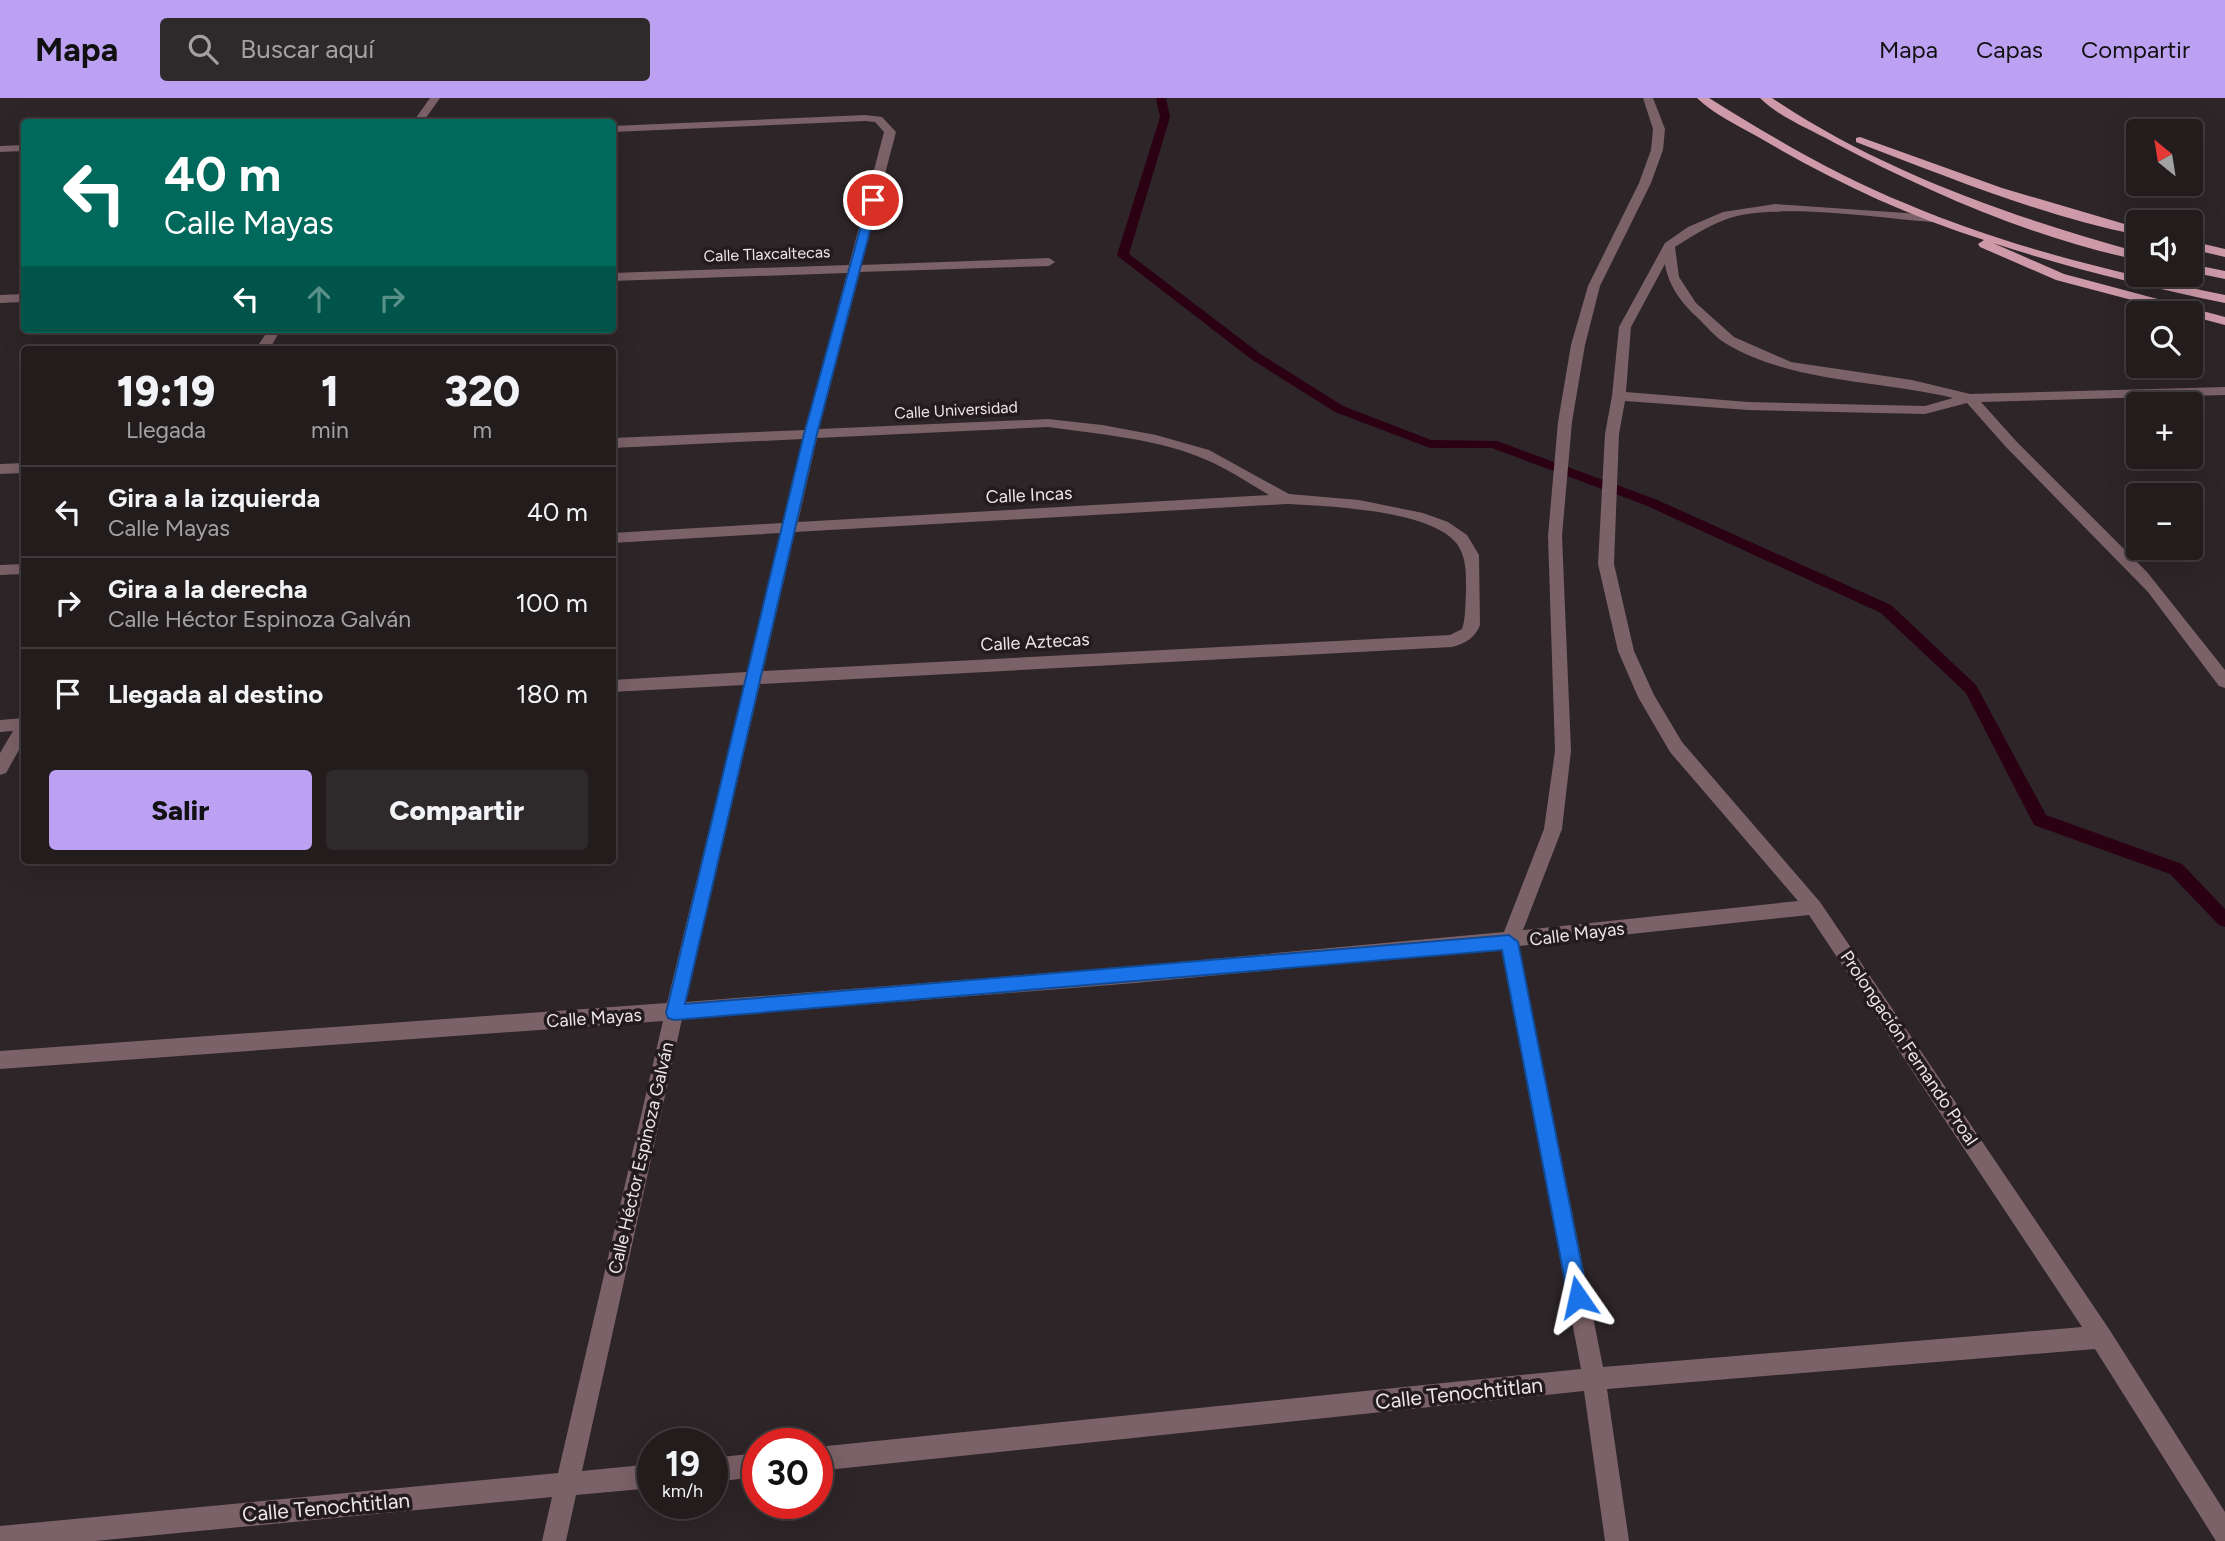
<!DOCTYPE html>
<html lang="es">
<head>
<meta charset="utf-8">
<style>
  body { margin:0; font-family:Figtree,sans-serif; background:#2e292a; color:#f1f3f6; height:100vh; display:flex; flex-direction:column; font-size:26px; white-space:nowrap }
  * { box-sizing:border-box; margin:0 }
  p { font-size:23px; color:#a2a1a4 }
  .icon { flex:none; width:38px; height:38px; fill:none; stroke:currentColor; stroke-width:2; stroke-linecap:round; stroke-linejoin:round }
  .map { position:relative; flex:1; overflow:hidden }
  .sheet { position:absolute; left:21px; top:248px; width:595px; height:518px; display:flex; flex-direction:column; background:#221c1d; border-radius:7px; box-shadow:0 7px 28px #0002,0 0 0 2px #3f3a3b }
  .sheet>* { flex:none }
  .hud { position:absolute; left:21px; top:21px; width:595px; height:214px; border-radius:7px; box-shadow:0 7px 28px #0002,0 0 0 2px #3f3a3b; background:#00695c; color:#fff; overflow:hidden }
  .needle { width:46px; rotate:330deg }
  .buttons { position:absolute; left:2126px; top:21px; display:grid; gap:14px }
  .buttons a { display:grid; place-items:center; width:77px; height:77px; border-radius:7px; background:#221c1d; box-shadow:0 7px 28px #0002,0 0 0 2px #3f3a3b; font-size:35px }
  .speed { position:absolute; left:637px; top:1330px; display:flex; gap:14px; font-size:35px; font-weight:700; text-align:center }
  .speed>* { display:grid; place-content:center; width:91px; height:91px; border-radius:50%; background:#221c1d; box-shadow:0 7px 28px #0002,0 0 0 2px #3f3a3b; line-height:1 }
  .speed small { font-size:18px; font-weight:400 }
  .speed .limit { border:10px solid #d22; background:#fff; color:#111 }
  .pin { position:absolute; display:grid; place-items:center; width:60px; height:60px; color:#fff; margin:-30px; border:4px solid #fff; border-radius:50%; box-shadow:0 2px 7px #0007 }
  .me { position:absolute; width:77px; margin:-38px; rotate:349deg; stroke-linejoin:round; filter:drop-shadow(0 0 5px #0008) }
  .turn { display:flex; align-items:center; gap:24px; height:147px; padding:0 28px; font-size:32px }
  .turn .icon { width:91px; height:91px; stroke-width:2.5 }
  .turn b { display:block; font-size:49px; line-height:60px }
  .lanes { display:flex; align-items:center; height:66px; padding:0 28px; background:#0003; justify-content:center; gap:35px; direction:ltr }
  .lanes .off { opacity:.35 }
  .eta { display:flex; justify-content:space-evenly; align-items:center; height:119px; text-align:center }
  .eta b { font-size:42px; font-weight:800; line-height:49px }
  .cta { display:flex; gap:14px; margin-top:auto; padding:14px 28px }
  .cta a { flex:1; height:80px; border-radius:7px; background:#bca0f2; color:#111; font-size:28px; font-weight:800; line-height:80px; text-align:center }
  .cta a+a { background:#2e292a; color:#f1f3f6 }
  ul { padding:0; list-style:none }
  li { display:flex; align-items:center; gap:21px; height:91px; padding:0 28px; border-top:2px solid #3f3a3b }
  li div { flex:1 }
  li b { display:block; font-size:26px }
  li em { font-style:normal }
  header { display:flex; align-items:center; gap:42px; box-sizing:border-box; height:98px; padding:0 35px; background:#bca0f2; color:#111 }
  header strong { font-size:33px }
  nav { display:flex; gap:38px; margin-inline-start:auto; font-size:24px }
  .search { width:490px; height:63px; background:#2e292a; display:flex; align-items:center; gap:18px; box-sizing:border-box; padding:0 24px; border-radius:7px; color:#a2a1a4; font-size:26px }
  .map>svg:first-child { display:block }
</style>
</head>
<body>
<header>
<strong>Mapa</strong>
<div class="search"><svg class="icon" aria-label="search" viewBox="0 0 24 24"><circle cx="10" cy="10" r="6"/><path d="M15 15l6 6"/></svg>Buscar aquí</div>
<nav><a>Mapa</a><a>Capas</a><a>Compartir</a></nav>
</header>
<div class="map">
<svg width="2225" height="1443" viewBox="0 0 2225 1443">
  <rect width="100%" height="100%" fill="#2d2527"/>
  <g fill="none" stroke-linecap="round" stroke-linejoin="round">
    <!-- stream -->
    <path fill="#2b0012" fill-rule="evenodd" d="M1156,0H1166L1170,19L1129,156L1259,255L1343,308L1431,342L1497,343L1655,401L1891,507L1976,587L2046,717L2182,766L2225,811V829L2219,827L2170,776L2034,727L1966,595L1881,515L1645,407L1492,350H1430L1335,314L1251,261L1119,159L1117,157L1160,19Z"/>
    <!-- street -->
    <path fill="#7b6168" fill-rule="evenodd" d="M430,0H440L423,24H413Z
      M1643,0H1653L1665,31L1663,52L1651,85L1600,188L1585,247L1572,324L1562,438L1571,653L1562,731L1523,832L1798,803L1670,654L1638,599L1618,553L1598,466L1605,336L1612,298L1619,229L1665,145L1688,129L1723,114L1775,106L1935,117L1937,120L1931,124C1878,120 1774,104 1727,121C1708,128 1692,138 1675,149L1679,179L1696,205L1734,239L1791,264L1912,282L1970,296L2225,289V297L1981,304L2016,343L2147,474L2225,572V590L2219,588L2148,494L2006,349L1967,305L1925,316L1748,312L1625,303L1619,336L1614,466L1634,553L1654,597L1682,644L1820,804L2109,1231L2225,1414V1443H2216L2095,1251L1607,1291L1629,1443H1605L1584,1293L817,1373V1349L1581,1271L1501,850L1135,885L682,921L582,1373L653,1366V1390L576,1397L566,1443H542L552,1399L95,1443H0V1428L558,1375L663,923L0,971V953L667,905L744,587L612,594V582L747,574L780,435L612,445V435L783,425L803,341L612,350V340L805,332L847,175L612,183V175L849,167L884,34L875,24L865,23L612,34V28L865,17L882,19L896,34L861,167L1049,160L1055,164L1049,168L860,174L819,331L1048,321L1102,327L1156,337L1209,352L1289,396L1359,402L1423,415L1448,424L1467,437L1479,457L1480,527C1475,540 1466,545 1452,549L760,586L686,904L1135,868L1504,834L1544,731L1555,653L1548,438L1558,324L1571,247L1588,188L1639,85L1651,52L1653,31ZM1665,166C1668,187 1682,206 1698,220C1706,228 1715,239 1725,245C1790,285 1880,282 1953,300L1925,308L1748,304L1626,294L1631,229ZM1048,329C1098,336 1150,340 1197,358C1223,368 1246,383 1269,397L798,424L817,340ZM1286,406C1327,408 1432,412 1457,446C1467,460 1466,477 1466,494C1465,506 1466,520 1462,531L1450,537L763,573L795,434ZM1809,817L2082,1229L1603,1269L1519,848Z
      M24,47V53L0,54V48Z
      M24,196V204L0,205V197Z
      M269,231H281L269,252H255Z
      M24,365V375L0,376V366Z
      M24,466V476L0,477V467Z
      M24,620V643L6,675L0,677V655L13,633L0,634V622Z
      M758,1355V1379L712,1384V1360Z"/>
    <!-- primary -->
    <path fill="#ce9aa9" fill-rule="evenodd" d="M1697,0H1709C1773,40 1838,78 1907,106C2008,149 2117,175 2225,197V205C2147,189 2069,170 1993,145L2064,176L2225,219V227L2191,218V215H2181L2056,182L1980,149L1978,146L1984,142C1905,117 1831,82 1760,40C1739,28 1713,16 1697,0Z
      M1760,0H1772C1882,74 2012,119 2138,154V162C2033,140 1928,94 1833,44C1809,31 1779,19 1760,0Z
      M1860,39L2002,90L2138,130V137C2042,118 1948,79 1856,44V40Z
      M2191,143L2225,151V159L2191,151Z
      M2191,166L2225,173V181L2191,174Z"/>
  </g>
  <!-- route -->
  <path fill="#1a73e8" stroke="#114b97" stroke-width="2" d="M873,99L878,102L817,336L685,906L1509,837L1518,844L1588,1199L1585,1206L1578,1209L1571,1206L1568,1199L1502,852L674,922L668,920L666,915L804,336L868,102Z"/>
  <g text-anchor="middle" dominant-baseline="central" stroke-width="7" stroke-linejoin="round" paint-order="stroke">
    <!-- far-street labels -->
    <g font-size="16" fill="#ebe5e6" stroke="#231b1e">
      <text transform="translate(767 156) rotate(-2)">Calle Tlaxcaltecas</text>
      <text transform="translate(956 312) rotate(-3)">Calle Universidad</text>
    </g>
    <!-- street labels -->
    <g font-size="18" fill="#ebe5e6" stroke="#231b1e">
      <text transform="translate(1029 397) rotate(-3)">Calle Incas</text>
      <text transform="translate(1035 544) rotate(-3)">Calle Aztecas</text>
      <text transform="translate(1577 836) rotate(-7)">Calle Mayas</text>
      <text transform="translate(594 920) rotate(-4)">Calle Mayas</text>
      <text transform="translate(1909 950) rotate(56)">Prolongación Fernando Proal</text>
      <text transform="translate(641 1060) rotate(-77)">Calle Héctor Espinoza Galván</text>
    </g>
    <!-- near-street labels -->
    <g font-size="21" fill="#ebe5e6" stroke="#231b1e">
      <text transform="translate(1459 1295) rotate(-6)">Calle Tenochtitlan</text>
      <text transform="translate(326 1409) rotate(-5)">Calle Tenochtitlan</text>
    </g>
  </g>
</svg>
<div class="buttons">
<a><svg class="needle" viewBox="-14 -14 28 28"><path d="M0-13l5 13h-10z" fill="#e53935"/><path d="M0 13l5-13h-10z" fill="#a2a1a4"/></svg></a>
<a><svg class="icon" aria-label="sound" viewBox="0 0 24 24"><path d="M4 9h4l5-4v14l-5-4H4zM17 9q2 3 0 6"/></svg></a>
<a><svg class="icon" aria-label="search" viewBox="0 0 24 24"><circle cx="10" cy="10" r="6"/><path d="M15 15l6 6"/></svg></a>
<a>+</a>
<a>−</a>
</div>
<div class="speed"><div>19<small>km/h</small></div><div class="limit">30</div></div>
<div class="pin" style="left:873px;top:102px;background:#d93025"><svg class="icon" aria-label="arrive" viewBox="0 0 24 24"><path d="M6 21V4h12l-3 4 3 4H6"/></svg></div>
<svg class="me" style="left:1578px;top:1199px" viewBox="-20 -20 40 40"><path d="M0-17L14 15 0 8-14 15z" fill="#1a73e8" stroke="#fff" stroke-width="4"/></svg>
<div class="hud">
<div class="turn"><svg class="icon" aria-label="left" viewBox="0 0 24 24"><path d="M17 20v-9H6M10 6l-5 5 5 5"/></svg><div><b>40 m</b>Calle Mayas</div></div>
<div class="lanes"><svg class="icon" aria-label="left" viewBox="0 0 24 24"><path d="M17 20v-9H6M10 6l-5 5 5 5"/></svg><svg class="icon off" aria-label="ahead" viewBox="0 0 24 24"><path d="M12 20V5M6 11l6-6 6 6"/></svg><svg class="icon off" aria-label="right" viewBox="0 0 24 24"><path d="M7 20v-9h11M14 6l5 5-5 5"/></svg></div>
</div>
<section class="sheet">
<div class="eta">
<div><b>19:19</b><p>Llegada</p></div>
<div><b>1</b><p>min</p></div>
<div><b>320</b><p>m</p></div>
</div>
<ul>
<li><svg class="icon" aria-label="left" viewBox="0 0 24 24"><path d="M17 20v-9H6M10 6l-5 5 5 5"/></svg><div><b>Gira a la izquierda</b><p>Calle Mayas</p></div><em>40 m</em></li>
<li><svg class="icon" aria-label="right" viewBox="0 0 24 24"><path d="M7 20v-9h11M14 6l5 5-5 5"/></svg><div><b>Gira a la derecha</b><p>Calle Héctor Espinoza Galván</p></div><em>100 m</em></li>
<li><svg class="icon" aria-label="arrive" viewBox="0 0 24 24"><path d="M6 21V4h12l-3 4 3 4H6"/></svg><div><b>Llegada al destino</b></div><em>180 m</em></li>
</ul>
<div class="cta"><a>Salir</a><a>Compartir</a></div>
</section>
</div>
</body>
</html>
